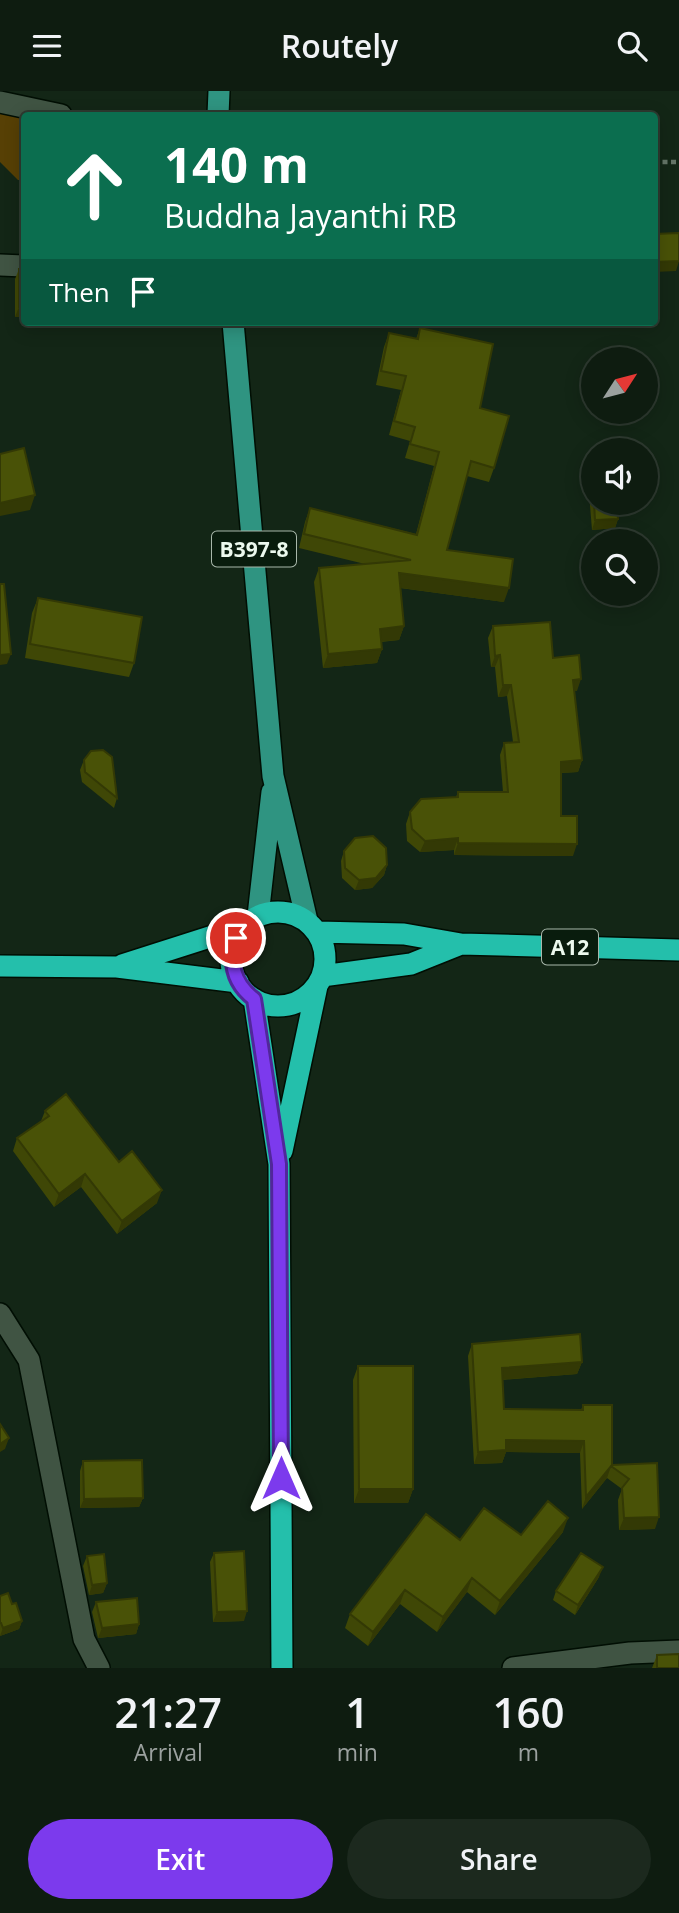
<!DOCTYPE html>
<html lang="en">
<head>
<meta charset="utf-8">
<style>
  body { margin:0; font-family:"Open Sans",sans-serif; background:#1c291e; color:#f1f3f6; height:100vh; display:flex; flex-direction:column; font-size:26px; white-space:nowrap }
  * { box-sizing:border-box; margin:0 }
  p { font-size:23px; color:#9ba19f }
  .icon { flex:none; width:38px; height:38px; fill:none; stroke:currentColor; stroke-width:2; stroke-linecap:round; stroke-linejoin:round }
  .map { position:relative; height:1577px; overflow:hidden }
  .sheet { display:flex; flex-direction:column; background:#0e1c10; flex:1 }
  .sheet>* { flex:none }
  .hud { position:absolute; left:21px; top:21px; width:637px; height:214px; border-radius:7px; box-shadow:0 4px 18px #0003,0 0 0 2px #2e3a30; background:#0b6e4f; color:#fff; overflow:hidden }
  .needle { width:46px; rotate:54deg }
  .buttons { position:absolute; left:581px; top:256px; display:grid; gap:14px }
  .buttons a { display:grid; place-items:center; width:77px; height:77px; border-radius:50%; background:#0e1c10; box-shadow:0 4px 18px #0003,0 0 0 2px #2e3a30; font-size:35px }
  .pin { position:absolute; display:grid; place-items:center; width:60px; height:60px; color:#fff; margin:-30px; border:4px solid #fff; border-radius:50%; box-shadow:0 2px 7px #0007 }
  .me { position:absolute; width:77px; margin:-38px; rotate:0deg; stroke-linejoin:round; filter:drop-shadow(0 0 5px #0008) }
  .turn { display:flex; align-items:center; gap:24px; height:147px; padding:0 28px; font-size:32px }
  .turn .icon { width:91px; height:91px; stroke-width:2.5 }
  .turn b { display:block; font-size:49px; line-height:60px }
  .then { display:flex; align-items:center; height:66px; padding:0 28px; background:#0003; gap:14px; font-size:26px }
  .eta { display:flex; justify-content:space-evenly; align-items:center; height:119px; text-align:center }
  .eta b { font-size:42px; font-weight:600; line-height:49px }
  .primary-button { display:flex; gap:14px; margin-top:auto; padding:14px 28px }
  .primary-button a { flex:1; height:80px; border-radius:42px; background:#7c3aed; color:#fff; font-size:28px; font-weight:600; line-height:80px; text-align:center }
  .primary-button a+a { background:#1c291e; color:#f1f3f6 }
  header { display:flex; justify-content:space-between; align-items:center; height:91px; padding:0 28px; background:#0e1c10; font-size:32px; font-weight:600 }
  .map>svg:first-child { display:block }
</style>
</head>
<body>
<header><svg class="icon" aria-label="menu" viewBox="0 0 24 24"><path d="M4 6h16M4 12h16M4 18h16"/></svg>Routely<svg class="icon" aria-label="search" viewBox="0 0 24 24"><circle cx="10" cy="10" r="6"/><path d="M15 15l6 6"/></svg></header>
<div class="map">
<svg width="679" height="1577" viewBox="0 0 679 1577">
  <rect width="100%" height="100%" fill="#132616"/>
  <!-- green -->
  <path fill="#574005" d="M0,19L24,25V89H18L0,71Z"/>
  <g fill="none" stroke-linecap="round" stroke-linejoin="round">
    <defs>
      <path id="street" d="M0,11L61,24
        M0,174L24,175
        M0,1223L29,1269L84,1548L99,1577
        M513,1577L630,1562L679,1560"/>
      <path id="primary" d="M218,24L219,0
        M233,231L273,685L307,830
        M258,825L272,701"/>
      <path id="highway" d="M231 868a47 47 0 1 1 94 0a47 47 0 1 1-94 0Z
        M317,841L404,843L461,853L679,859
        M122,874L244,835
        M0,875L117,876L238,891
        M322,885L411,873L461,853
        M254,908L279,1073L282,1577
        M282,1060L317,895"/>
    </defs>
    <!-- street casing -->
    <use href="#street" stroke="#010e03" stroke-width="24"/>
    <!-- primary casing -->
    <use href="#primary" stroke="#010e03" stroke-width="24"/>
    <!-- highway casing -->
    <use href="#highway" stroke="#010e03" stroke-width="24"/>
    <!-- path -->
    <path stroke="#647567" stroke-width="4.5" stroke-dasharray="5 3.5" stroke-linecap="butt" d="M654,71H679"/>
    <!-- street -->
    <use href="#street" stroke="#405443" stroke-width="21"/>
    <!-- primary -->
    <use href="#primary" stroke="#2f9481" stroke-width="21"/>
    <!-- highway -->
    <use href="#highway" stroke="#24bfab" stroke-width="21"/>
  </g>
  <!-- wall -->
  <path fill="#3f4706" d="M19,178L24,226H15V188Z
    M420,237L480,317L494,377L489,391L467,385L447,459L504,511L400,497L404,535L399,549L381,551L382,558L377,572L323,577L314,491L319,477L365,473L299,457L305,431L310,417L416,443L434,375L405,367L410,350L389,344L401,299L376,294L384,256L389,242L416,248Z
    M593,392V411H617L618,428L615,437L592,439L589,402Z
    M38,507L134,572L129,586L25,567L32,522Z
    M493,535L553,567L577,600H574L582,669L578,681L561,682V725L573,765L454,764V759L420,761L407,750L406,733L410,721L456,706L458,701H503L500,664L504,652L513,651L507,605L498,606L495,576H491L488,547Z
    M84,669L117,707L114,717L82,691L80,679Z
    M344,760L387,774L384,784L372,797L355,799L342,787L341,770Z
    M45,1020L119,1071L157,1112L117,1143L81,1096L54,1116L13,1060L17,1047L41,1030Z
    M472,1253L582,1271L577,1283L502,1289L504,1318L581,1319L583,1314L612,1374L657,1372L655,1438L619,1439L618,1409L622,1398L607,1387L582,1418L580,1362L506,1361L502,1372L474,1373L468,1265Z
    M358,1275L413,1398L408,1412H354L353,1289Z
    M83,1370L143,1407L139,1416L80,1417V1380Z
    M563,1441L495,1524L467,1501L437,1541L400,1513L368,1555L345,1537L350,1523L460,1449Z
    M214,1462L244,1530L213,1531L210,1471Z
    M87,1465L107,1492L103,1502L89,1504L83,1475Z
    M599,1486L575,1524L553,1509L556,1500Z
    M0,1505L12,1513L22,1530L19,1538L0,1545Z
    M96,1511L139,1533L136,1543L98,1547L92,1521Z
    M657,1564L679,1577H652Z"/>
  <!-- shaded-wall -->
  <path fill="#333905" d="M679,170L676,180L654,181V171Z
    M19,216L24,217V226H15Z
    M35,404L30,419L0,425V412Z
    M618,428L615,437L592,439L595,429Z
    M399,482L509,497L504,511L394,496Z
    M404,535L399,549L375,551L380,538Z
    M382,558L377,572L323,577L328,563Z
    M11,563L7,573L0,574V564Z
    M500,564L495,576H491L495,565Z
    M581,588L577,600H568L573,589Z
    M503,594H511L507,605L498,606Z
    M582,669L578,681L557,682L561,671Z
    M458,747L454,759L420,761L425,750Z
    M458,752L577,753L573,765L454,764Z
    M387,774L384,784L372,797L355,799L359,789Z
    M85,1083L81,1096L54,1116L59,1103Z
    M162,1099L157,1112L117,1143L122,1130Z
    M582,1271L577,1283L497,1289L502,1277Z
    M9,1347L5,1358L0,1361V1353Z
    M506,1349L584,1350L580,1362L506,1361L502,1372L474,1373L478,1361Z
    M611,1375L607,1387L582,1418L586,1406Z
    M359,1398H413L408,1412H354Z
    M143,1407L139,1416L80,1417L84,1408Z
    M659,1426L655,1438L619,1439L624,1427Z
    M568,1427L563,1441L495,1524L500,1510Z
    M603,1476L599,1486L575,1524L578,1514Z
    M472,1487L467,1501L437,1541L443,1526Z
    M107,1492L103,1502L89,1504L92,1494Z
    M405,1499L400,1513L368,1555L373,1541Z
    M247,1520L244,1530L213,1531L217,1521Z
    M22,1530L19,1538L0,1545L3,1537Z
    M139,1533L136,1543L98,1547L102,1537Z"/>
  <!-- building -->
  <path fill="#495207" stroke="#333905" stroke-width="2" d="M679,142V170L654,171V143Z
    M19,178H24V217L19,216Z
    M420,237L493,253L480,317L509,325L494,377L471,370L447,459L513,468L509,497L399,482L404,535L380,538L382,558L328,563L319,477L411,469L304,443L310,417L417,444L439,361L410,353L415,336L394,330L406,285L381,280L389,242L418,248Z
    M24,357L35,404L0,412V363Z
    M594,411H617L618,428L595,429Z
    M0,493H4L11,563L0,564Z
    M38,507L142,526L134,572L30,553Z
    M550,531L553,567L579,564L581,588L573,589L582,669L561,671V725H577V753L458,752V747L425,750L412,738L410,721L421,708L458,706V701H508L504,652L519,651L511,594H503L500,564L495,565L493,535Z
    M103,659L112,666L117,707L85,681L84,669L91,660Z
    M373,745L386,757L387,774L376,787L359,789L345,777L344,760L355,747Z
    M66,1003L119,1071L132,1060L162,1099L122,1130L85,1083L59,1103L17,1047L49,1025L45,1020Z
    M580,1243L582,1271L502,1277L504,1318L583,1319V1314H612V1374L657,1372L659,1426L624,1427L622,1397L629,1388L611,1375L586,1406L584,1350L506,1349V1359L478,1361L472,1253Z
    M358,1275H413V1398H359Z
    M0,1333L9,1347L0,1353Z
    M142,1369L143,1407L84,1408L83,1370Z
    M548,1410L568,1427L500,1510L472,1487L443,1526L405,1499L373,1541L350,1523L426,1423L460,1449L484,1417L521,1444Z
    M244,1460L247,1520L217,1521L214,1462Z
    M581,1462L603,1476L578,1514L556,1500Z
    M104,1463L107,1492L92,1494L87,1465Z
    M8,1502L12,1513L16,1512L22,1530L3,1537L1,1532H0V1505Z
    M137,1507L139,1533L102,1537L96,1511Z
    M679,1563V1577H657V1564Z"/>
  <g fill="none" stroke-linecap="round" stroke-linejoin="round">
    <defs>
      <path id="route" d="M236,847C229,872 233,892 254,908L279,1073L281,1387"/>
    </defs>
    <!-- route casing -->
    <use href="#route" stroke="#51269a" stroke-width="18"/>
    <!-- route -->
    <use href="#route" stroke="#7c3aed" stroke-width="12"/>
  </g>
  <g text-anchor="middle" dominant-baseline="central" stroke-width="7" stroke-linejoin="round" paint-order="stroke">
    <!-- shield labels -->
    <g fill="#091c0d" stroke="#a8b7aa" stroke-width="2">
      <rect x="212" y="440.5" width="84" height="35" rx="5"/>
      <rect x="542" y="838.5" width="56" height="35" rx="5"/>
    </g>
    <g font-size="21" font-weight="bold" fill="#ecf9ee">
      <text x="254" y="458">B397-8</text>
      <text x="570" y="856">A12</text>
    </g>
  </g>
</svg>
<div class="buttons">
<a><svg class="needle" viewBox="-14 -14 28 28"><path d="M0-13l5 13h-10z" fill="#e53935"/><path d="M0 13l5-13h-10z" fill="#9ba19f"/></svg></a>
<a><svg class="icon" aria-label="sound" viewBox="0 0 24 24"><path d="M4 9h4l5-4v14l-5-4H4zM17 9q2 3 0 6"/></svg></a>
<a><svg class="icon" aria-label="search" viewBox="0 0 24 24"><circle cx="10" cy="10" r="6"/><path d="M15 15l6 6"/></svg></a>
</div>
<div class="pin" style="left:236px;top:847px;background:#d93025"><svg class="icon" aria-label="arrive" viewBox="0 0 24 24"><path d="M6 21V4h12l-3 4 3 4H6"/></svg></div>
<svg class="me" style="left:281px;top:1387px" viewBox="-20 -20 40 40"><path d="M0-17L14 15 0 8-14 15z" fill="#7c3aed" stroke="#fff" stroke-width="4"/></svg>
<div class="hud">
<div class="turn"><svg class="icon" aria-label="ahead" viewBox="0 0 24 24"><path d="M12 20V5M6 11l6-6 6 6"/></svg><div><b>140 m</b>Buddha Jayanthi RB</div></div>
<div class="then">Then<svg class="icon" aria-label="arrive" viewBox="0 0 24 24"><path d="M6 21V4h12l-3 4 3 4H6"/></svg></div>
</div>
</div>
<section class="sheet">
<div class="eta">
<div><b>21:27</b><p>Arrival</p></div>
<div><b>1</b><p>min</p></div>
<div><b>160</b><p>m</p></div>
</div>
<div class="primary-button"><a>Exit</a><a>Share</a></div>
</section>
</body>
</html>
